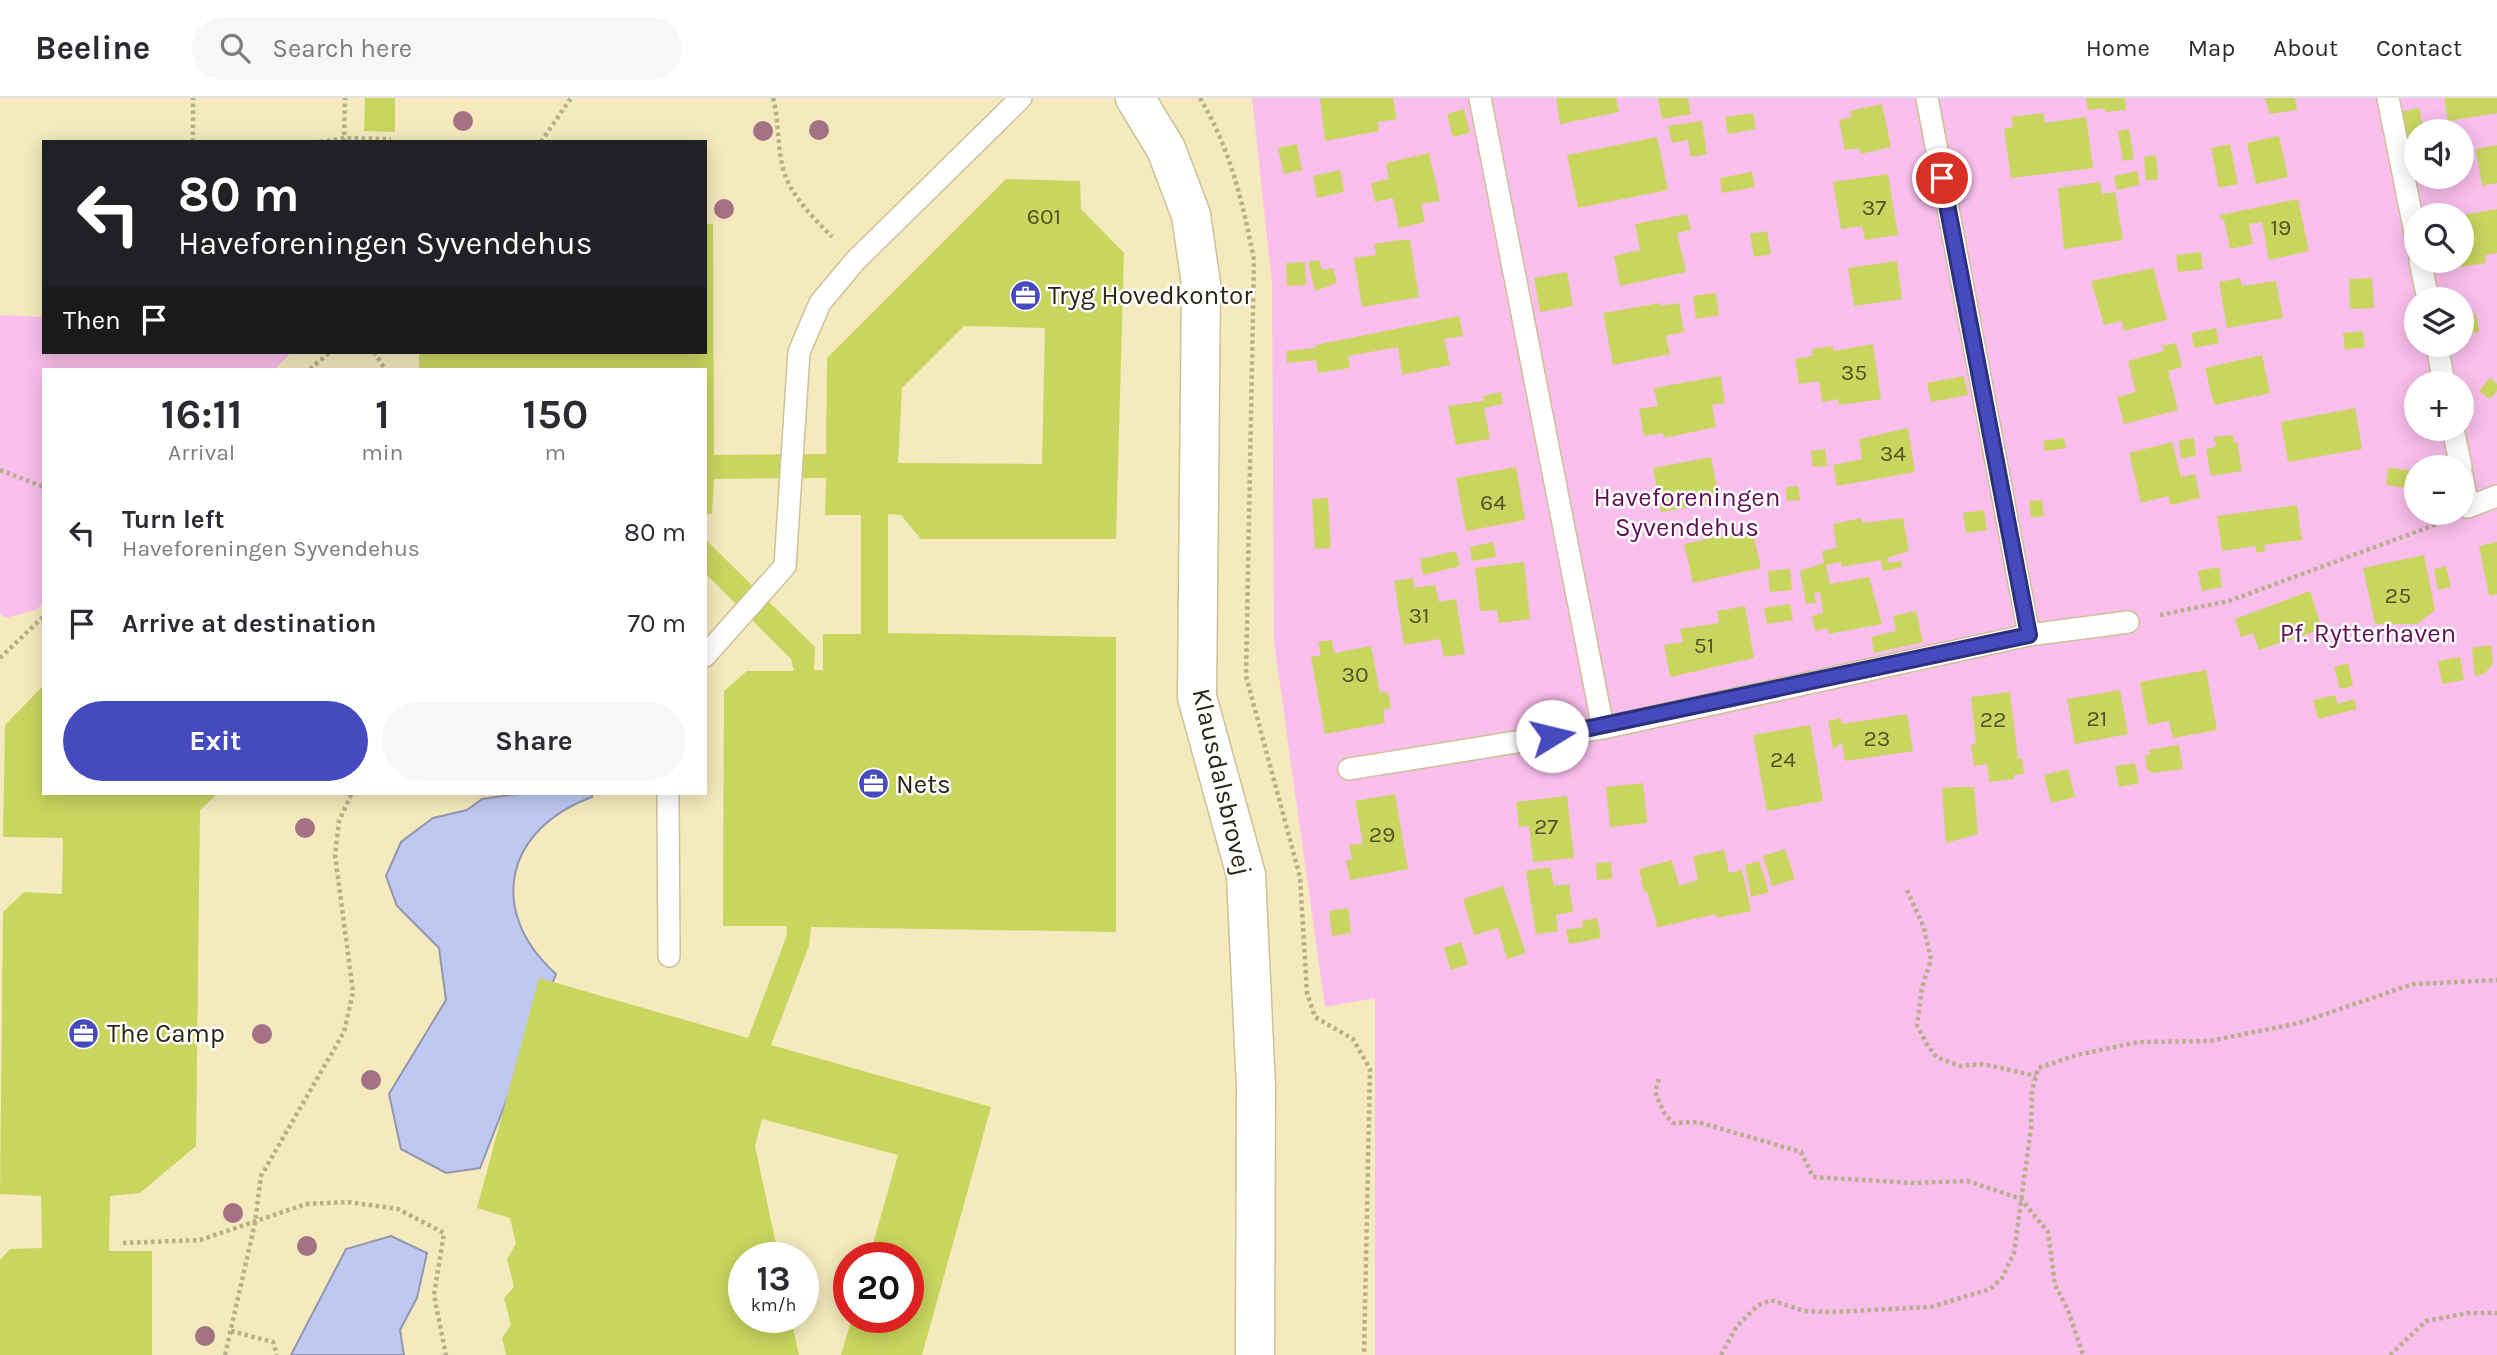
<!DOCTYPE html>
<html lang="en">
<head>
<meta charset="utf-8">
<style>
  body { margin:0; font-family:Karla,sans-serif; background:#f7f7f7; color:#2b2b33; height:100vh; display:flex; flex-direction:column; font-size:26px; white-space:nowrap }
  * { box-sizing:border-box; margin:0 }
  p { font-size:23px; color:#7c7c81 }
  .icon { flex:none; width:38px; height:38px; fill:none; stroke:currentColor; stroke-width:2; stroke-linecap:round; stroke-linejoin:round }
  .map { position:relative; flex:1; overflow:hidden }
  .panel { position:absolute; left:42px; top:270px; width:665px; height:427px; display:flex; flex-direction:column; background:#fff; border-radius:0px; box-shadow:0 4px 18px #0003 }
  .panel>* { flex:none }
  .guide { position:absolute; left:42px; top:42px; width:665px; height:214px; border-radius:0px; box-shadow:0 4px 18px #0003; background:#202124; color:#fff; overflow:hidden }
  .fabs { position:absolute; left:2404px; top:21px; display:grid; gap:14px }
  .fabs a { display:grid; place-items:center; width:70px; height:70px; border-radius:50%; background:#fff; box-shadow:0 4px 18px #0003; font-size:35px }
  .speed { position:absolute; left:728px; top:1144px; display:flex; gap:14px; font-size:35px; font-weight:700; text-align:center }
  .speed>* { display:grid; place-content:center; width:91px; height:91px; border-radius:50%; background:#fff; box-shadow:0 4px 18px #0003; line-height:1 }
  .speed small { font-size:18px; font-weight:400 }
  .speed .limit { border:10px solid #d22; background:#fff; color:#111 }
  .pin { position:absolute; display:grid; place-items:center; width:60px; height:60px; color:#fff; margin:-30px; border:4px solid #fff; border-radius:50%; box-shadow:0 2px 7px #0007 }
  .me { position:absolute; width:77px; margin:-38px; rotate:81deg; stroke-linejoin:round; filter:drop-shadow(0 0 5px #0008) }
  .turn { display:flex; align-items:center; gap:24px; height:147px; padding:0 21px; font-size:32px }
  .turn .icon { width:91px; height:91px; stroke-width:2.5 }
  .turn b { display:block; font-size:49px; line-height:60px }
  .then { display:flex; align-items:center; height:66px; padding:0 21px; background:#0003; gap:14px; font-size:26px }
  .eta { display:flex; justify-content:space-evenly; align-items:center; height:119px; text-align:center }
  .eta b { font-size:42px; font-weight:700; line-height:49px }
  .cta { display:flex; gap:14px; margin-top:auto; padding:14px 21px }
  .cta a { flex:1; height:80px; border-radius:42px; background:#454abf; color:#fff; font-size:28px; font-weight:700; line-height:80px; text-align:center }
  .cta a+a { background:#f7f7f7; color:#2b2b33 }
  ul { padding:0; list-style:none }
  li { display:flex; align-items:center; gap:21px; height:91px; padding:0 21px }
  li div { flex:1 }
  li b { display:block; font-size:26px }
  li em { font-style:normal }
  header { display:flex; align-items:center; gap:42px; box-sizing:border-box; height:98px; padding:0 35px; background:#fff; border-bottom:2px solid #e1e1e2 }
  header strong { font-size:33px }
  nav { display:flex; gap:38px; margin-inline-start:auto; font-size:24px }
  .search { width:490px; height:63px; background:#f7f7f7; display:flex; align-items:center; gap:18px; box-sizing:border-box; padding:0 24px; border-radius:38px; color:#7c7c81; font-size:26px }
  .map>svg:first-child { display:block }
</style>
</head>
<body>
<header>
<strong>Beeline</strong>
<div class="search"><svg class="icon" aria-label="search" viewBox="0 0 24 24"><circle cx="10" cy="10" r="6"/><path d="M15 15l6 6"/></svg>Search here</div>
<nav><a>Home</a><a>Map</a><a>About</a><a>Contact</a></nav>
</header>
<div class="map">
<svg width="2497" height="1257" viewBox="0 0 2497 1257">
  <rect width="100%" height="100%" fill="#f5eabe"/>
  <!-- green -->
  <path fill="#f9beeb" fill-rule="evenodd" d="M1252,0H2497V1257H1375V900L1325,909L1274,544L1272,185ZM2417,33H2462V79H2417ZM2417,117H2462V163H2417ZM2417,201H2462V247H2417ZM2417,285H2462V331H2417ZM2417,369H2462V415H2417Z
    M0,217L44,219V254H292L275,271H44V504L36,512L5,520L0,515Z"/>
  <!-- water -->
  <path fill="#bfc8f0" stroke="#9297ae" stroke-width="2" d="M524,695H592V699C505,731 486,813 556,876L480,1070L446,1075L401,1051L389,996L446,902L439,850L397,808L386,778L401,744L433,720L467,712L482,701Z
    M391,1138L427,1155L417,1200L400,1232L404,1257H291L346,1151Z"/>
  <!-- building -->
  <path fill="#c8d65f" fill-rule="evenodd" d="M365,0H395V34L364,33Z
    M1320,0H1393L1397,21L1378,24L1379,33L1325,43Z
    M1556,0H1616L1619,14L1560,26Z
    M1658,0H1688L1691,16L1662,21Z
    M2086,0H2125L2126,12L2105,14V10L2088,12Z
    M2265,0H2295L2297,12L2270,16Z
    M2444,0H2497V15L2448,23Z
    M1882,6L1891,49L1860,56L1859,50L1845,52L1839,22L1852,19L1850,13Z
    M2419,10L2424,33H2417V40L2407,43L2401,14Z
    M1464,11L1470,35L1453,39L1447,16Z
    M1753,15L1756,31L1728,36L1725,19Z
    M2043,15L2045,25L2086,19L2093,70L2011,80L2004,31L2013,29L2011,19Z
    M1702,23L1707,56L1691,59L1688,42L1672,45L1668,28Z
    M2129,31L2134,61L2123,63L2118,33Z
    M2279,38L2288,79L2256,86L2247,45Z
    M1657,39L1668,92L1578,110L1567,57Z
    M1297,46L1302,72L1284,76L1278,50Z
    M2230,46L2238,86L2219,90L2211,50Z
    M2497,47V85L2482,88L2476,51Z
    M1429,55L1440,103L1421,106L1425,124L1399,130L1393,100L1375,104L1371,85L1389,81L1386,65Z
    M2156,57L2158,81L2146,83L2144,59Z
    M1340,72L1344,94L1317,100L1313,78Z
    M2137,73L2140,87L2117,92L2114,78Z
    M1752,74L1755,89L1722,95L1720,80Z
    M1888,76L1898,137L1865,142L1862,128L1841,131L1833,84Z
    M1006,81L1080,83L1081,111L1124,155L1116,441H921L901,417L888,416V535L1116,539V834L811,829L809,848L771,947L991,1009L922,1257H841L852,1220H908V1160H869L898,1057L762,1021L755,1048L779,1160H744V1220H791L799,1257H506L502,1240L511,1227L504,1200L514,1189L507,1161L516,1146L510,1120L477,1110L539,880L748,940L786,840L787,828H723L724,593L747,573H794L791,561L705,475V441L815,549L814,572H823V536H861V417H825L826,380L714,381L712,416H705V271H419V254H705V126H713L714,357L826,356L827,260ZM964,228L1045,230L1042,366L898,365L902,290Z
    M2100,84L2102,96L2115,94L2123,142L2064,151L2058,90Z
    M2298,101L2309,153L2269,162L2262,124L2249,126L2253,146L2230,151L2224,121L2221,122L2220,117Z
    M2497,111V155L2485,157L2486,165L2460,169L2462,117Z
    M1687,116L1691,132L1677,135L1686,174L1620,188L1614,158L1640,152L1635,126Z
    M1767,133L1771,156L1754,159L1750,136Z
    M1401,142H1410L1419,199L1362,209L1354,160L1376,157L1374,146Z
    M2201,154L2203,171L2178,174L2176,157Z
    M1319,162L1322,172L1333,170L1337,185L1315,193L1308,164Z
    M1897,163L1902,201L1854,208L1848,170Z
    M1305,164L1306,187L1287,188L1286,165Z
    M2153,170L2167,222L2124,233L2122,223L2104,227L2091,183Z
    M1567,174L1573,208L1540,214L1534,180Z
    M2240,180L2242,188L2276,183L2283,220L2227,230L2219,184Z
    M2372,180L2374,210L2350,211L2349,181Z
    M1716,195L1719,217L1696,221L1693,198Z
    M1660,205L1661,208L1679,205L1684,234L1666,238L1670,256L1613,267L1603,215Z
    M2476,216L2479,234L2462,236V218Z
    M1459,218L1463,238L1444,241L1450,267L1402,277L1398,249L1348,258L1350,270L1318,275L1316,262L1287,265L1286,253L1316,250V247Z
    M2216,230L2219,245L2194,250L2191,235Z
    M2363,233L2365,249L2345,252L2343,235Z
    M2176,245L2182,269L2168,273L2178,312L2124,326L2117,299L2136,294L2128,263L2164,253L2162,248Z
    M1873,246L1881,301L1839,307L1838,301L1822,304L1819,283L1799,286L1795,261L1813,258L1812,251L1833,248V253Z
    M2262,257L2270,295L2214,307L2205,270Z
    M1721,278L1725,305L1712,307L1716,329L1664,340L1663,335L1644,338L1639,311L1658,308L1654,290Z
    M1964,278L1968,297L1931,304L1927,285Z
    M2490,280L2497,286V293L2490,301L2479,293Z
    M1501,294L1503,306L1484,310L1490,341L1456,347L1448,308L1484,303L1483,298Z
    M2355,310L2362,351L2288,364L2281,324Z
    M1908,330L1915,374L1837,388L1833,367L1862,361L1859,341Z
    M2233,337L2234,345L2237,344L2242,373L2211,378L2206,352L2216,348L2214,339Z
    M2064,340L2066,350L2045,353L2043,343Z
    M2194,340L2196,358L2181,361L2179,342Z
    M2172,344L2181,379L2195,376L2200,400L2171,407L2168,398L2141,405L2129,355Z
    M1825,351L1827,368L1813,369L1811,353Z
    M1711,359L1720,404L1661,414L1653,370Z
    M1516,369L1525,422L1466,433L1456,380Z
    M2388,370L2416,373L2414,391L2386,387Z
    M1798,388L1800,402L1787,403L1786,389Z
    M1328,400L1331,450L1315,451L1312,401Z
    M2042,402L2044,418L2031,420L2029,403Z
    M2297,407L2302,442L2264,447L2265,453L2256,455V448L2222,453L2217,418Z
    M1984,412L1987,432L1966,435L1963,415Z
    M1861,420L1862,425L1903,420L1909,453L1887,460L1888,465L1901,463L1902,469L1883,473L1881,462L1842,469L1841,464L1826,467L1830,486L1869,479L1882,526L1828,536L1827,530L1815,533L1812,518L1823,515L1820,494L1814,495L1816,505L1806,506L1800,473L1824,465L1822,453L1837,450L1833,426Z
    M1752,431L1761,470L1693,485L1684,446Z
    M1493,444L1496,459L1472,463L1470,449Z
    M2497,444V496L2489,498L2479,448Z
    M1456,453L1460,468L1423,477L1420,461Z
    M2424,457L2435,512L2417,526H2375L2363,470Z
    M1524,464L1530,521L1499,525L1497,512L1480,513L1475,470Z
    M2446,468L2451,489L2438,492L2434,471Z
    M2219,469L2222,489L2202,493L2198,473Z
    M1790,471L1792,492L1770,494L1768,473Z
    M1413,480L1414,490L1435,487L1439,504L1456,501L1465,556L1444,559L1440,541L1404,547L1394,483Z
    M2310,493L2322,531L2259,552L2253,535L2241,539L2235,521Z
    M1790,506L1793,522L1767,526L1764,510Z
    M1745,508L1754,560L1670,579L1664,547L1683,544L1680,531L1719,525L1717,513Z
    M1916,513L1923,544L1874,555L1871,539L1896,533L1893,518Z
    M1332,542L1334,555L1371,548L1380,595L1388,594L1391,610L1383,612L1385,625L1325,636L1311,559L1321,557L1318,544Z
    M2491,547L2493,566L2484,576L2475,578L2472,550Z
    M2460,559L2464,582L2442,586L2438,563Z
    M2348,565L2353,588L2340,591L2334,569Z
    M2206,572L2217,632L2173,640L2169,623L2148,627L2140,584Z
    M44,587V695H218L200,712L196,1048L140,1095L110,1098L109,1153H152V1257H0V1162L10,1151L42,1150L41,1098L0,1096L3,814L24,794L62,796L63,740L3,739L5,627Z
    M2120,592L2128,636L2075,646L2067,601Z
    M2010,594L2018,661L2022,660L2024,676L2014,677V681L1989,684L1987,666L1974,668L1971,647L1976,646L1971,599Z
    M2335,597L2338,606L2354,601L2357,611L2318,621L2313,602Z
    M1907,616L1913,653L1845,663L1842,645L1833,651L1828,623L1841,620L1842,626Z
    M1810,627L1823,703L1767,713L1753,637Z
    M2179,647L2183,671L2153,675L2147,672L2145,657H2150L2149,652Z
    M2135,665L2139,685L2119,689L2115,668Z
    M2068,671L2075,699L2051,705L2044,677Z
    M1643,685L1647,725L1610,729L1606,689Z
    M1958,689H1974L1978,736L1946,745L1942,692L1943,690Z
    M1395,696L1408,771L1350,782L1346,762H1352L1349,747L1363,745L1355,703Z
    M1567,698L1574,760L1533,764L1529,728L1519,729L1516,704Z
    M1785,751L1795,781L1772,788L1763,758Z
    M1724,752L1729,775L1742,772L1751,813L1717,820L1716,816L1655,830L1657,826L1647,794H1644L1639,771L1672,762L1679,788L1698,782L1693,758Z
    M1759,763L1769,794L1751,799L1745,767Z
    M1611,764L1612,781L1597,782L1596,765Z
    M1550,769L1554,788L1569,786L1573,814L1556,817L1558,833L1536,836L1526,773Z
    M1503,788L1526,855L1507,861L1498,830L1474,837L1463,801Z
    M1348,810L1351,835L1332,838L1329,813Z
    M1597,820L1601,840L1569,846L1566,832L1583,829L1582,823Z
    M1461,844L1468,866L1451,872L1444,850Z"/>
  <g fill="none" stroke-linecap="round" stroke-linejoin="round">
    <defs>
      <path id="lane" d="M1480,0L1603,630
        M1927,0L2029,537
        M2388,0L2417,145
        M2420,163L2428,201
        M2437,247L2444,285
        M2453,331L2461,369
        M2462,377L2468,409L2497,398
        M705,558L785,468L799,254L820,205L855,163L1021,0
        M1349,671L1603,630L2029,537L2128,524
        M668,695L669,858"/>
      <path id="street" d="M1135,0L1166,51L1191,117L1201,186L1197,599L1246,777L1256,989L1255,1257"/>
    </defs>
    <!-- lane casing -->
    <use href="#lane" stroke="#ccc197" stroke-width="24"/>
    <!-- street casing -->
    <use href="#street" stroke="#ccc197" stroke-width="41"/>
    <!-- path -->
    <path stroke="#b7ae8a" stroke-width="4.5" stroke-dasharray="3.5 3.5" stroke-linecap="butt" d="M773,0C779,22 777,44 782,66C788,96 812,118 832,139
      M1200,0C1230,50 1243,105 1254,162L1246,578L1300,779L1307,895L1315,919L1353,941L1370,971L1364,1257
      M193,44V0
      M320,44L344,40L391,41
      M344,44L345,0
      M541,44L571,0
      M374,254L385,271
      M310,271L330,254
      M0,372L44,389
      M2160,517L2229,503L2440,425
      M0,560L44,518
      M1907,792L1924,830L1931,862L1922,889L1917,927L1926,945L1936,959L1960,968L1983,966L2036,978
      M1659,981L1655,994L1664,1015L1673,1025L1698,1024L1801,1054L1813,1079L1913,1085L1968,1083L2021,1101L2048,1134L2055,1187L2068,1212L2083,1257
      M123,1145L200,1142L306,1106L348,1104L398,1111L444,1135L434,1197L446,1257
      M231,1233L273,1244L277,1257
      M225,1257L255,1125L261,1078L344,934L353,894L335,757L339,723L352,695
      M1721,1257L1737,1228L1757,1208L1771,1202L1804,1213L1832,1214L1931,1209L1990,1191L2002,1180L2014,1155L2031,1030L2032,993L2038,970L2077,957L2138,944L2210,943L2299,925L2413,886L2497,882
      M2390,1257L2426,1223L2468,1215H2497"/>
    <!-- lane -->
    <use href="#lane" stroke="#fff" stroke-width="21"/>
    <!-- street -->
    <use href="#street" stroke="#fff" stroke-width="38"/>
  </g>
  <!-- trees -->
  <g fill="#a47185">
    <circle cx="463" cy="23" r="10"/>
    <circle cx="819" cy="32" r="10"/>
    <circle cx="763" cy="33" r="10"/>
    <circle cx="724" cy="111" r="10"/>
    <circle cx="305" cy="730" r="10"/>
    <circle cx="262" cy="936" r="10"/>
    <circle cx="371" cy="982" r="10"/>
    <circle cx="233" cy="1115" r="10"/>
    <circle cx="307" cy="1148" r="10"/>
    <circle cx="205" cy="1238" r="10"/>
  </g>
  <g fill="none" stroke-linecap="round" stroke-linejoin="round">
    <defs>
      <path id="route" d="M1552,638L2029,537L1942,80"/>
    </defs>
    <!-- route casing -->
    <use href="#route" stroke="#2d307c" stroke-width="18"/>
    <!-- route -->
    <use href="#route" stroke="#454abf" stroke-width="12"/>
  </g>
  <!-- icons -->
  <defs>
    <symbol id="office-disc" viewBox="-11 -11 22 22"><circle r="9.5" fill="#454abf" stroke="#fff"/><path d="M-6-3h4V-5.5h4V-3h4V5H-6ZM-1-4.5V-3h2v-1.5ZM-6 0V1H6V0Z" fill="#fff"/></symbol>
  </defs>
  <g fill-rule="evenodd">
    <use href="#office-disc" x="1008" y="180" width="35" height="35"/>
    <use href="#office-disc" x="856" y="668" width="35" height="35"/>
    <use href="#office-disc" x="66" y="918" width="35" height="35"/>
  </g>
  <g text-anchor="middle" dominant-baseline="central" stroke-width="5" stroke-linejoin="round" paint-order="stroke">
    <!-- number labels -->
    <g font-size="23" fill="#525228">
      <text x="1874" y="109">37</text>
      <text x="1044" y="118">601</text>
      <text x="2281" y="129">19</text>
      <text x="1854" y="274">35</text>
      <text x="1893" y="355">34</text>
      <text x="1493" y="404">64</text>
      <text x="2398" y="497">25</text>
      <text x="1419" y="517">31</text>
      <text x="1704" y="547">51</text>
      <text x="1355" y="576">30</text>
      <text x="2097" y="620">21</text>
      <text x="1993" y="621">22</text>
      <text x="1877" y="640">23</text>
      <text x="1783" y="661">24</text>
      <text x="1546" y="728">27</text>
      <text x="1382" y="736">29</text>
    </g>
    <!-- poi labels -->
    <g font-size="26" fill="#2a2615" stroke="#fff" text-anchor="start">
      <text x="1048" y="197">Tryg Hovedkontor</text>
      <text x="896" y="686">Nets</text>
      <text x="107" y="935">The Camp</text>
    </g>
    <!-- park labels -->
    <g font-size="26" fill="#620e56" stroke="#fff">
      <text x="1687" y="399">Haveforeningen<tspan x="1687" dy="30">Syvendehus</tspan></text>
      <text x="2368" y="535">Pf. Rytterhaven</text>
    </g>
    <!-- street labels -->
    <g font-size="26" fill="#2a2615" stroke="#fff">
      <text transform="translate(1222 684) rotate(77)">Klausdalsbrovej</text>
    </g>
  </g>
</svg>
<div class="fabs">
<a><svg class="icon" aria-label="sound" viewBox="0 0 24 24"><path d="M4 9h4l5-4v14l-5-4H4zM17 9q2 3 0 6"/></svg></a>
<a><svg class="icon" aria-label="search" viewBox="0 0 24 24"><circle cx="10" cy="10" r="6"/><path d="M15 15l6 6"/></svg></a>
<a><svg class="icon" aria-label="layers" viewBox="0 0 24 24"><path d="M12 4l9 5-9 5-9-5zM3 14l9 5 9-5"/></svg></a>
<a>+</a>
<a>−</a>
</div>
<div class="speed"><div>13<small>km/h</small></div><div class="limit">20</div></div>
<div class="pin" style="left:1942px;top:80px;background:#d93025"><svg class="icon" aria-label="arrive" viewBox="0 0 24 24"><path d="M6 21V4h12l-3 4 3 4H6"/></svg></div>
<svg class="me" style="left:1552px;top:638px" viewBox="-20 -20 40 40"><circle r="19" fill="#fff"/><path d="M0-13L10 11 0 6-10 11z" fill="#454abf"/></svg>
<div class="guide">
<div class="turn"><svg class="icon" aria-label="left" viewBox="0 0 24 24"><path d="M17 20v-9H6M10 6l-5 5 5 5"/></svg><div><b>80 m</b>Haveforeningen Syvendehus</div></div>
<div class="then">Then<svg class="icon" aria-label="arrive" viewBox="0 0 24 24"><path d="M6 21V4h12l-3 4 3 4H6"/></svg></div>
</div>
<section class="panel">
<div class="eta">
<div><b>16:11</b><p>Arrival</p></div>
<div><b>1</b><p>min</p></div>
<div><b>150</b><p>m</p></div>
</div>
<ul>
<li><svg class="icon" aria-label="left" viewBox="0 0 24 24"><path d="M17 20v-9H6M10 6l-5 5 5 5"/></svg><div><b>Turn left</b><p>Haveforeningen Syvendehus</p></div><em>80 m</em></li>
<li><svg class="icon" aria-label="arrive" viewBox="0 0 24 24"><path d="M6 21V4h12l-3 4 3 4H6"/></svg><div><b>Arrive at destination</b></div><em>70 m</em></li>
</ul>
<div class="cta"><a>Exit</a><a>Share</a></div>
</section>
</div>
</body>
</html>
